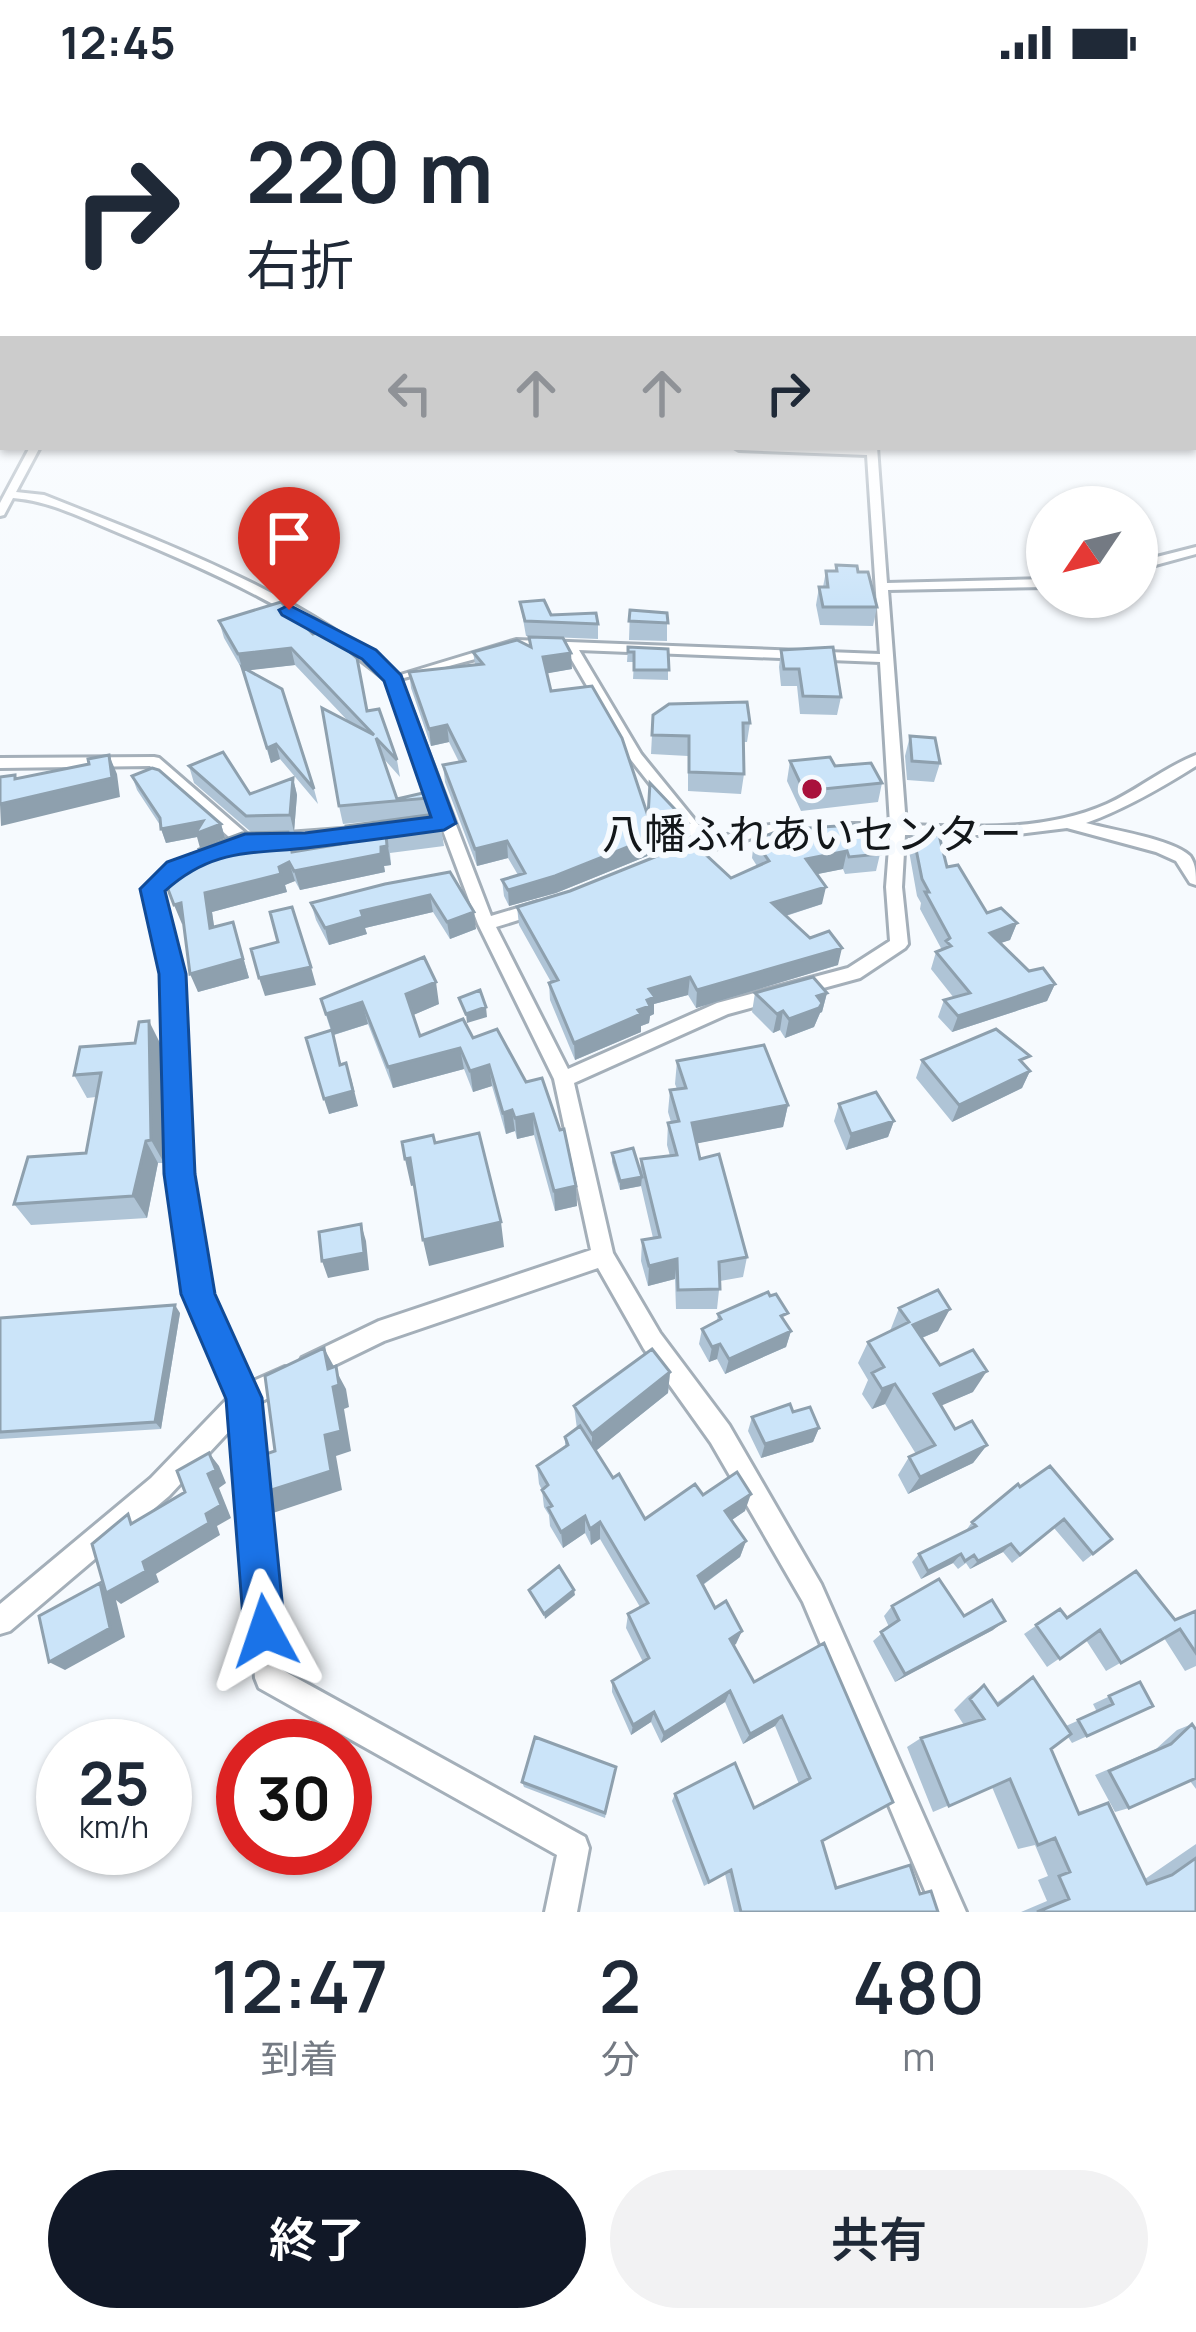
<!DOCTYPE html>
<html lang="ja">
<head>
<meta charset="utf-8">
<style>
  body { margin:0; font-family:Manrope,"Noto Sans JP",sans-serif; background:#f2f2f3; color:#1f2937; height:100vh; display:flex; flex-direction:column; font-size:45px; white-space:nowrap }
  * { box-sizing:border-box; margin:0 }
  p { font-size:39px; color:#747a83 }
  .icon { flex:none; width:66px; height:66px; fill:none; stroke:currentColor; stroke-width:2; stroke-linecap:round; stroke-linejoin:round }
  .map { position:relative; height:1828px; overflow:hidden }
  .side { display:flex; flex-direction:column; background:#fff; flex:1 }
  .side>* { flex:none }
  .guide { position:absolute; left:0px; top:0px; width:1197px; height:366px; box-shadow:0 3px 9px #0004; background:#fff; color:#1f2937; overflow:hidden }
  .needle { width:78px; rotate:235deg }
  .tools { position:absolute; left:1026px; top:402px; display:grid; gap:24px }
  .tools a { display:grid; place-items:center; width:132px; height:132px; border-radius:50%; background:#fff; box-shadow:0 3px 9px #0004; font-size:60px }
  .speed { position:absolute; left:36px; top:1635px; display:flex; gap:24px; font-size:60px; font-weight:700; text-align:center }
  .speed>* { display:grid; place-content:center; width:156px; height:156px; border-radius:50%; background:#fff; box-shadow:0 3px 9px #0004; line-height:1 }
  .speed small { font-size:30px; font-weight:400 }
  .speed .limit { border:18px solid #d22; background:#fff; color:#111 }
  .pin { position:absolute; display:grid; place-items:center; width:102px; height:102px; color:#fff; margin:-123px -51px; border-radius:50% 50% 50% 0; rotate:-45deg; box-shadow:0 0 12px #0007 }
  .pin .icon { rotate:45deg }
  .me { position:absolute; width:132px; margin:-66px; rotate:355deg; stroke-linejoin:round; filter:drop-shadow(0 0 9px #0008) }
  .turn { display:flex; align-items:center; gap:42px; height:252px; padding:0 48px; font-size:54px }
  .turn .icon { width:156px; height:156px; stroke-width:2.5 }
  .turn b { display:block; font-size:84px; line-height:102px }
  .lanes { display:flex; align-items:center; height:114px; padding:0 48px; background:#0003; justify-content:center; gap:60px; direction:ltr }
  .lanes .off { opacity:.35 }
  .eta { display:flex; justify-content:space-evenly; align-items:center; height:204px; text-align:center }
  .eta b { font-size:72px; font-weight:600; line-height:84px }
  .primary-button { display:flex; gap:24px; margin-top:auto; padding:24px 48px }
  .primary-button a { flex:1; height:138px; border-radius:72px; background:#111827; color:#fff; font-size:48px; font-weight:600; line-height:138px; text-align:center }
  .primary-button a+a { background:#f2f2f3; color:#1f2937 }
  .status { display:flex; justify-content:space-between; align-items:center; height:84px; padding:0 60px; background:#fff; direction:ltr }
  .status svg { height:33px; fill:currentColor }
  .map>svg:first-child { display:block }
</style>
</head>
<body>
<div class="status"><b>12:45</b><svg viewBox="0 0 49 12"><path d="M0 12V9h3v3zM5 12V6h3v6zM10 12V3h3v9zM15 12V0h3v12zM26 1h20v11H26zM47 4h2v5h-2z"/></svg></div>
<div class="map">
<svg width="1196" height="1828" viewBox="0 0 1196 1828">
  <rect width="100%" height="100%" fill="#f6fafe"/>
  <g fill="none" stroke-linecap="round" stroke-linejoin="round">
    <defs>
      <path id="street" d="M0,285L3,286V292L0,291Z
        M30,363H40L16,408L44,411C167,460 295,506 397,592L516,556L880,570L867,371L739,366L734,363H877L887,499L1047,495V503L888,506L906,741C973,743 1044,748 1107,720C1138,706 1165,683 1196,671V682C1161,704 1125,725 1086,739C1111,746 1173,755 1190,772C1196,781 1196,790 1196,801L1190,799L1176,777L1156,768L1067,744L1009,751H905L902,803L908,860L905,864L860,894L728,930L574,999L613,1169L660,1249L729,1341L821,1500L966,1828H934L803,1518L711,1359L644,1265L598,1184L384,1257L310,1293L302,1290L298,1282L302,1274L379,1237L591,1166L554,995L478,840L387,597C308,530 213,488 119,449C84,435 51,417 13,414L4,431L0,432V419ZM517,564L566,566L628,672L697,760L670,767L668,771L670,775L676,776L759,752L801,751L809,746C785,731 737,748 711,756L641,670L579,566L880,578L890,740H846L838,745L846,750L890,751L886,803L890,857L848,884L717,919L568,985L496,843L544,828L546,824L538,818L491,832L400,595Z
        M1196,463V470L1137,486V478Z
        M154,673L159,674L249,752L368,743L376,748L368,753L245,763L239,762L150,682L0,684V674Z
        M179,778L187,783L185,787L161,807L181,890L189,1090L209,1210L249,1299L285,1283L293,1286L297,1294L293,1302L256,1320L282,1586L585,1753L589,1764L577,1828H545L557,1771L259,1604L255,1594L234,1342L169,1412L10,1547L0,1550V1520L151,1394L231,1311L187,1210L169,1090L163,890L144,805Z"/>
    </defs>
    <!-- street casing -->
    <use href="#street" stroke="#a4afb9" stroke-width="6"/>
    <!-- street -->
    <use href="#street" fill="#fff" fill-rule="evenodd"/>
  </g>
  <!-- wall -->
  <path fill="#afc4d6" d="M836,481L858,488L877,523L873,542L820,541L816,521L819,503H823L826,487H835Z
    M281,518L367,627L397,676L400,693L384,675L397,715L429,714L432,731L441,743L444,762L390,769L391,781L384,782L385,788L300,806L295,797L285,801L287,808L212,828L214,843L233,838L249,894L198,908L184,840H182L293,767L347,759L414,733L343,740L339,722L348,637L295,581L248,586L314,705L318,720L280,675L271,679L243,587L224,554L219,537Z
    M520,518L551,531L598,540V555L526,552Z
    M630,526L667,529V557L629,556Z
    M529,553L572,585L547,589L551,607L648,732L687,756L556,809L509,822L504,812L502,796L518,791L508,774L477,782L445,698L443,681L459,678L449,658L431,662L411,604L409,588L475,580L473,568L529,562Z
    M628,563L668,565V596L633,595L634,578H627Z
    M781,566L841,613L837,631L800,630L797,602H781L779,583Z
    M653,631L750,639L747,658H743L744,690L741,710L688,707V672L651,670Z
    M910,652L940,679L934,698L907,696L905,672Z
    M790,677L835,682L882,699L878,718L801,727L787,697Z
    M189,682L250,710L293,694L297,711L294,748H251L194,699Z
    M132,692L221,740L225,754L197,753L166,759L160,741L137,706Z
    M913,750L947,783L987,829L1017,839L1010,856L1000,859L1029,887L1055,900L1047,917L952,948L938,933L944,916L954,914L931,885L936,868L942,866L920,825L921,819L917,812L909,767Z
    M754,756L880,770L876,787L845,790L843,785L817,790L822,820L786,832L838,881L696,924L688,911L654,920V930L650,932L649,939L641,942V948L575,976L550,916L549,899L551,898L519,841L517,823L731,794L757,782L752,774Z
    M450,788L476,845L450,855L433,828L365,844L367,850L329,861L316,836L311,819Z
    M755,909H827L822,928L820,929L814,943L785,954L780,946L773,949L752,928Z
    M321,915L439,920L413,931L420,952L473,954L497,945L576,1102L577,1122L555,1127L534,1051L517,1055L515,1047L506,1050L492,1002L473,1008L464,985L393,1004L368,940L334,951L341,980L358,1022L329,1030L331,947Z
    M161,961L164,1079H158L147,1134L31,1141L14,1120L86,1069L96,1013L87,1014L74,991Z
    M922,976L1025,981L1030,987L1022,1004L952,1038L916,994Z
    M677,977L788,1021L783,1043L697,1059L700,1075L747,1173L743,1193L720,1197L717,1225H676L675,1195L648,1202L641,1177L642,1156L653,1154L641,1102L620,1106L612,1078V1069L640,1089L641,1075L670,1072L667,1061L668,1039L671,1038L668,1028L670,1006L677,1005L675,1000Z
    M839,1020L894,1037L888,1053L846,1066L834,1037Z
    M899,1224L938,1247L922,1254L940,1281L973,1308L941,1321L955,1345L987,1361L973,1379L908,1410L898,1391L909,1373L916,1370L885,1320L872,1325L862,1310L868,1296L858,1279L868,1258L890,1247Z
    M180,1229L161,1345L0,1355V1234Z
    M718,1230L785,1239L791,1247L786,1263L725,1290L717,1275L709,1278L699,1260L702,1245L717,1237Z
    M670,1288L668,1309L595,1367L613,1394L645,1435L703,1411L745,1427L732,1436L746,1457L740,1473L703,1501L715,1524L742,1547L734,1562L754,1598L824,1559L822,1757L836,1804L919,1809L938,1828H734L725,1790L704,1802L672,1717L675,1710L754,1724L799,1700L775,1642L743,1660L725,1618L661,1659L651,1638L631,1651L612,1608V1597L643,1578L626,1544L628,1530L640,1523L600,1455L591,1461L585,1449L563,1464L550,1442L549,1431L544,1423L542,1406L539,1400L537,1382L565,1363V1353L577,1345L574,1322Z
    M793,1328L819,1344L813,1358L761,1374L748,1347L752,1333Z
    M1020,1403L1112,1455L1083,1478L1054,1444L1012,1479L1003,1468L970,1485L966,1479L958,1485L953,1479L921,1495L912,1478L919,1470L965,1448L972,1438Z
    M892,1522L964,1532L993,1546L895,1598L873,1557L889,1543L884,1532Z
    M1060,1525L1067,1534L1175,1536L1196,1527V1582L1185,1587L1164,1554L1106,1587L1086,1556L1047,1583L1024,1550Z
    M1033,1593L1066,1642L1097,1628L1093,1620L1140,1598L1153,1622L1072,1659L1068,1653L1051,1665L1078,1728L1108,1719L1145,1795L1196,1760V1828H1021L1047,1817L1038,1796L1048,1792L1035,1761L1018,1765L992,1703L933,1728L907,1663L921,1654L964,1641L954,1626L968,1612L984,1601L996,1619Z
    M1192,1640L1196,1646V1705L1190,1697L1129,1724L1115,1728L1095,1691L1156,1665L1177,1646Z
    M616,1683L605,1734L524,1703L522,1698Z"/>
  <!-- shaded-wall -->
  <path fill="#8ea0ae" d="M291,564L295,581L243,587L238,570Z
    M571,569L572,585L544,590L543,573Z
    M447,641L449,658L431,662L429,645Z
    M276,660L280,675L271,679L267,664Z
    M109,671L117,690L120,713L1,742L0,720Z
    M293,694L297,711L294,748L290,731Z
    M203,737L221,740L225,754L200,764L197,753L166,759L161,745Z
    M688,739L687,756L556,809L509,822L508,806Z
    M386,750L391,781L384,782L385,788L300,806L294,787L381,763Z
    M507,757L508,774L477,782L475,765Z
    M847,767L843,785L803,793L806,775Z
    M289,778L295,797L285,801L287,808L212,828L217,862L210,844L205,809Z
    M826,803L822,820L769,837L772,819Z
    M430,811L433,828L365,844L367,850L329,861L325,844L361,827Z
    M181,819L188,838L182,840L174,821Z
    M474,828L476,845L450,855L447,838Z
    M233,838L249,894L198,908L190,890Z
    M1017,839L1010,856L983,865L990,849Z
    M842,864L838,881L696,924L697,906Z
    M311,883L316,901L265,912L259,894Z
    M690,893L688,911L654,920V930L650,932L649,939L641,942V948L575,976L574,959L638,926L649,905Z
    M436,898L439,920L411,932L406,910Z
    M1055,900L1047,917L952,948L958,932Z
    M827,909L822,928L820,929L814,943L785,954L789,935L817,912Z
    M362,918L368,940L333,951L326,930Z
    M486,923L487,933L467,939L466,930Z
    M783,927L780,946L773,949L777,930Z
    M149,937L161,961L164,1079L151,1056Z
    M460,964L464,985L393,1004L388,983Z
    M489,981L492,1002L473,1008L470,987Z
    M1030,987L1022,1004L952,1038L959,1021Z
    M351,994L358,1022L329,1030L324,1015Z
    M788,1021L783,1043L689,1061L692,1039Z
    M512,1026L515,1047L506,1050L503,1029Z
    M533,1030L534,1051L517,1055L515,1034Z
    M894,1037L888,1053L846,1066L851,1050Z
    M146,1057L158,1079L147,1134L133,1112Z
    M410,1074L416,1101L411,1102L405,1075Z
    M642,1093L641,1102L620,1106V1097Z
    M576,1102L577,1122L555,1127L554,1107Z
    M501,1138L504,1163L429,1182L423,1156Z
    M361,1140L366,1157L369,1186L328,1194L322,1177Z
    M677,1175L675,1195L648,1202L649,1182Z
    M175,1221L180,1229L161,1345L155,1338Z
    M950,1225L938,1247L902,1262L913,1241Z
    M791,1247L786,1263L725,1290L729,1275Z
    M720,1260L717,1275L709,1278L712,1263Z
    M324,1264L346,1305L349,1323L344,1325L351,1367L336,1372L342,1406L273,1429L259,1410L325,1351L328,1285Z
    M987,1287L973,1308L922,1330L934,1310Z
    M670,1288L668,1309L592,1370V1350Z
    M895,1300L885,1320L872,1325L882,1305Z
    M819,1344L813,1358L761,1374L765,1360Z
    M987,1361L973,1379L908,1410L920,1393Z
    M209,1369L219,1382L226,1399L219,1404L231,1434L217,1442L220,1451L156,1490L159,1498L121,1520L116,1516L125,1553L65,1586L49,1578L100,1499L111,1507L143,1478L208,1390Z
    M751,1410L745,1427L720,1444L725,1427Z
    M585,1432V1449L563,1464L561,1448Z
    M600,1438V1455L591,1461L590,1445Z
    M746,1457L740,1473L694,1507L698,1492Z
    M1011,1460L1003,1468L970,1485L978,1477Z
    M961,1470L953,1479L921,1495L928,1487Z
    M574,1506L575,1511L545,1535L544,1530Z
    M1005,1537L993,1546L895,1598L905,1590Z
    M742,1547L736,1560L725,1568L730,1555Z
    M730,1607L725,1618L661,1659L664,1649Z
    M654,1628L651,1638L631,1651L633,1641Z
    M782,1632L775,1642L743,1660L750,1650Z"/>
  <!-- building -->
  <path fill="#cbe4f9" stroke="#8ea0ae" stroke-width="3" d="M836,481L857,482L858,488H868L877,523H823L819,503H828L826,487H837Z
    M544,516L551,531L596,529L598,540L525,537L520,518Z
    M281,518L313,550L324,546L357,574L367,627L379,625L397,676L376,654L397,715L427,708L429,714L339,722L322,624L374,651L291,564L238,570L219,537Z
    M630,526L667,529L668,539L629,537Z
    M529,553L563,554L571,569L543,573L551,607L592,602L622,654L648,732L650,699L688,739L555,792L508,806L502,796L525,789L507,757L475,765L443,681L465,677L447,641L429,645L409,588L483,580L473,568L517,556L531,563Z
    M628,563L668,565L669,586H634V568H628Z
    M833,563L841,613L803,612L799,585H784L781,566Z
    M242,583L282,605L314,705L276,660L267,664Z
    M747,618L750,639H743L744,690L689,688V652L652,651L653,631L669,620Z
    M910,652L935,654L940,679L912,677Z
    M223,668L250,710L293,694L290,731L246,732L189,682Z
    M109,671L112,694L0,720V693L15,691V695L89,680L88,675Z
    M830,673L835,682L871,679L882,699L804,707L790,677Z
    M152,684L159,686L221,740L195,750L203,737L161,745L160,734L132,692Z
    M436,730L441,743L386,750L387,762L381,763V770L294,787L289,778L279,783L281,790L205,809L210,844L233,838L243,875L190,890L181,819L174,821L161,787L202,772L199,765L242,749L288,748L292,768L347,759L346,742Z
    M865,740L880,770L849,773L847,767L806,775L826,803L772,819L810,854L829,847L842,864L697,906L690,893L649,905L655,913L647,916L650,922L638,926L641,930L574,959L549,899L558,896L517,823L570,807L692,758L731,794L769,777L754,756L781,746Z
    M913,750L939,751L947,783L958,781L987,829L1001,824L1017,839L990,849L1029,887L1043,884L1055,900L958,932L944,916L970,909L936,868L951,862L946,857L950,854L925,808H929L922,795Z
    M450,788L474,828L447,838L430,811L361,827L363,833L325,844L311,819L385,800Z
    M292,823L311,883L259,894L251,865L278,858L270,828Z
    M424,873L436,898L406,910L420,952L463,935L473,954L497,945L526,998L542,994L560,1046L564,1045L576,1102L554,1107L533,1030L515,1034L512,1026L503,1029L489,981L470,987L460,964L388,983L362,918L326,930L321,915Z
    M813,893L827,909L817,912L822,919L819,924L789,935L783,927L777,930L755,909Z
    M480,906L486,923L466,930L459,914Z
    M149,937L151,1056L146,1057L133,1112L14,1120L28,1073L86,1069L101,989L74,991L80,963L135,959L139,938Z
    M996,945L1030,972L1020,976L1030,987L959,1021L922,976Z
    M332,946L340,981L346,979L353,1007L324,1015L306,954Z
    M764,961L788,1021L692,1039L700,1075L719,1070L747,1173L719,1178L720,1205L678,1206L677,1175L649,1182L642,1156L660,1153L641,1075L677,1071L668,1039L679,1037L670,1006L686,1004L677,977Z
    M876,1008L894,1037L851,1050L839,1020Z
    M479,1049L501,1138L423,1156L410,1074L405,1075L402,1058L433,1051L435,1059Z
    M633,1064L642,1093L620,1097L612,1069Z
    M361,1140L364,1169L322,1177L319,1148Z
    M938,1206L950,1225L913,1241L940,1281L973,1266L987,1287L934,1310L955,1345L972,1337L987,1361L920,1393L909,1373L935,1361L895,1300L882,1305L872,1289L884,1283L868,1258L909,1238L899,1224Z
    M768,1208L770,1212L776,1210L788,1229L781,1232L791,1247L729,1275L720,1260L712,1263L702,1245L721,1235L718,1230Z
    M175,1221L155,1338L0,1348V1234Z
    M324,1264L328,1285L336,1282L339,1301L333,1303L341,1347L325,1351L331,1387L259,1410L254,1374L275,1367L265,1292Z
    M652,1265L670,1288L592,1350L574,1322Z
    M790,1320L793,1328L810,1323L819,1344L765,1360L752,1333Z
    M580,1342L613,1394L619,1390L645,1435L695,1400L703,1411L737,1388L751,1410L725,1427L746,1457L698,1492L715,1524L726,1517L742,1547L730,1555L754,1598L824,1559L893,1718L822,1757L836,1804L910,1781L920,1810L931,1807L938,1828H741L731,1786L709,1798L675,1710L735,1679L754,1724L810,1694L782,1632L750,1650L730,1607L664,1649L654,1628L633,1641L612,1597L649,1574L628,1530L648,1519L600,1438L590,1445L585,1432L561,1448L548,1424L552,1422L542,1406L548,1401L537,1382L568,1361L565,1353Z
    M209,1369L216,1386L208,1390L221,1421L206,1430L209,1439L143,1478L146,1487L106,1509L92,1460L128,1430L131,1440L185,1408L177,1387Z
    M1050,1382L1112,1455L1093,1470L1064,1435L1020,1471L1011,1460L978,1477L974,1471L965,1477L961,1470L928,1487L919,1470L976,1442L972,1438L1018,1400L1020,1403Z
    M559,1482L574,1506L544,1530L529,1506Z
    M1136,1487L1175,1536L1196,1527V1569L1180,1545L1121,1579L1100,1546L1060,1575L1036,1541L1060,1525L1067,1534Z
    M939,1495L964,1532L992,1516L1005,1537L905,1590L881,1548L899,1536L892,1522Z
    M100,1499L110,1544L49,1578L39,1532Z
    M1033,1593L1071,1650L1051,1665L1079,1730L1108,1719L1147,1800L1172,1791L1196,1774V1828H1037L1069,1815L1059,1792L1070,1788L1055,1754L1038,1761L1010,1695L949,1722L921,1654L984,1635L970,1615L984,1601L998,1621Z
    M1140,1598L1153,1622L1087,1652L1078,1636L1113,1620L1109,1612Z
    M1192,1640L1196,1646V1694L1129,1724L1109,1687L1171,1660Z
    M535,1653L616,1683L605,1729L522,1698Z"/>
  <!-- sky -->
  <linearGradient id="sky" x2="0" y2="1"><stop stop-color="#7fbaee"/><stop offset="0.51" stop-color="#fbfdff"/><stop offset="1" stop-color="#fbfdff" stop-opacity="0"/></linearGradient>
  <rect width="1196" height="519" fill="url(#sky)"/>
  <!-- route -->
  <path fill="#1a73e8" stroke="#114b97" stroke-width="3" d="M289,521L376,566L401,591L456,739L444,746C401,752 357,758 314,763C254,771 215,762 165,807L186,890L195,1090L215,1210L262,1314L285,1547L279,1562L265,1568L250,1562L244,1547L226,1315L181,1210L164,1090L159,890L140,805L167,778L245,750L305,749L431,733L384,597L362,575L282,531L279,526Z"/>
  <!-- markers -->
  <circle fill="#a9113c" stroke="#f6fafe" stroke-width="4.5" cx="812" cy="705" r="12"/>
  <g text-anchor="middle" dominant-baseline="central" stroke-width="12" stroke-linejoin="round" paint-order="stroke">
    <!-- poi labels -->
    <g font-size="42" fill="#13171a" stroke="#f6fafe">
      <text x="812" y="749">八幡ふれあいセンター</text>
    </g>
  </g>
</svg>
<div class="tools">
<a><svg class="needle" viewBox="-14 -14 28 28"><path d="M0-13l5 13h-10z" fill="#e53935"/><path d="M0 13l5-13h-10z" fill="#747a83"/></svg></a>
</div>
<div class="speed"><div>25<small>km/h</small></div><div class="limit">30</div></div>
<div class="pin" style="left:289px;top:526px;background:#d93025"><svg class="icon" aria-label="arrive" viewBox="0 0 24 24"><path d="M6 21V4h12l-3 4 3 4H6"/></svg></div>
<svg class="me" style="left:265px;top:1547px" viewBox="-20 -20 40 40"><path d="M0-17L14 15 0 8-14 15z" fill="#1a73e8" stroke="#fff" stroke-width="4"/></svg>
<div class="guide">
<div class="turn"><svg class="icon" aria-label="right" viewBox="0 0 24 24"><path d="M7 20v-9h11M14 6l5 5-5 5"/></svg><div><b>220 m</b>右折</div></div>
<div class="lanes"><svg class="icon off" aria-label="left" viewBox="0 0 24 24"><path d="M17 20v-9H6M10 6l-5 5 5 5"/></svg><svg class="icon off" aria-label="ahead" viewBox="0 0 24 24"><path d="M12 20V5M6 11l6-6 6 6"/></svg><svg class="icon off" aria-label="ahead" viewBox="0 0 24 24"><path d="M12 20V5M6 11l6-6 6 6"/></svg><svg class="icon" aria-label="right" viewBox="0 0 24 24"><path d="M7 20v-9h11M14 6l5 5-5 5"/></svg></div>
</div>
</div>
<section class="side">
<div class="eta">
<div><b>12:47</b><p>到着</p></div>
<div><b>2</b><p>分</p></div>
<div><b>480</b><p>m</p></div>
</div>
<div class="primary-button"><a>終了</a><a>共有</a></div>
</section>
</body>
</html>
